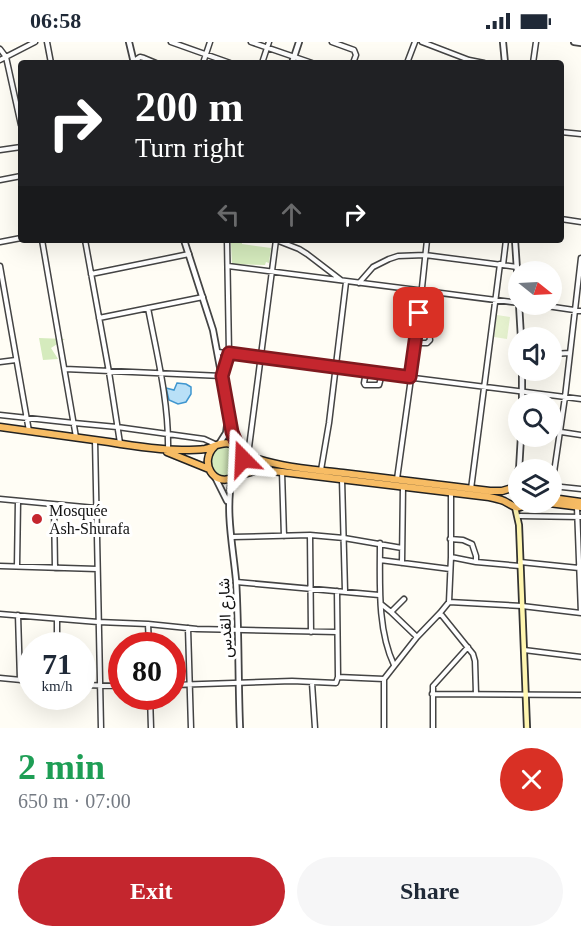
<!DOCTYPE html>
<html lang="en">
<head>
<meta charset="utf-8">
<style>
  body { margin:0; font-family:"Times New Roman",Vazirmatn,serif; background:#f6f6f7; color:#1f2937; height:100vh; display:flex; flex-direction:column; font-size:22px; white-space:nowrap }
  * { box-sizing:border-box; margin:0 }
  p { font-size:20px; color:#747a83 }
  .icon { flex:none; width:33px; height:33px; fill:none; stroke:currentColor; stroke-width:2; stroke-linecap:round; stroke-linejoin:round }
  .map { position:relative; height:686px; overflow:hidden }
  .details { display:flex; flex-direction:column; background:#fff; flex:1 }
  .details>* { flex:none }
  .hud { position:absolute; left:18px; top:18px; width:546px; height:183px; border-radius:6px; box-shadow:0 6px 24px #0002; background:#202124; color:#fff; overflow:hidden }
  .needle { width:39px; rotate:108deg }
  .fabs { position:absolute; left:508px; top:219px; display:grid; gap:12px }
  .fabs a { display:grid; place-items:center; width:54px; height:54px; border-radius:50%; background:#fff; box-shadow:0 6px 24px #0002; font-size:30px }
  .speed { position:absolute; left:18px; top:590px; display:flex; gap:12px; font-size:30px; font-weight:700; text-align:center }
  .speed>* { display:grid; place-content:center; width:78px; height:78px; border-radius:50%; background:#fff; box-shadow:0 6px 24px #0002; line-height:1 }
  .speed small { font-size:15px; font-weight:400 }
  .speed .limit { border:9px solid #d22; background:#fff; color:#111 }
  .pin { position:absolute; display:grid; place-items:center; width:51px; height:51px; color:#fff; margin:-26px; border-radius:12px; box-shadow:0 3px 9px #0006 }
  .me { position:absolute; width:66px; margin:-33px; rotate:339deg; stroke-linejoin:round; filter:drop-shadow(0 0 4px #0008) }
  .turn { display:flex; align-items:center; gap:21px; height:126px; padding:0 18px; font-size:27px }
  .turn .icon { width:78px; height:78px; stroke-width:2.5 }
  .turn b { display:block; font-size:42px; line-height:51px }
  .lanes { display:flex; align-items:center; height:57px; padding:0 18px; background:#0003; justify-content:center; gap:30px; direction:ltr }
  .lanes .off { opacity:.35 }
  .round { display:grid; place-items:center; flex:none; width:63px; height:63px; border-radius:32px; background:#f6f6f7 }
  .summary { display:flex; align-items:center; justify-content:space-between; height:102px; padding:0 18px }
  h1 { font-size:36px; font-weight:700; line-height:45px; color:#1e9e55 }
  .cta { display:flex; gap:12px; margin-top:auto; padding:12px 18px }
  .cta a { flex:1; height:69px; border-radius:36px; background:#c4262e; color:#fff; font-size:24px; font-weight:700; line-height:69px; text-align:center }
  .cta a+a { background:#f6f6f7; color:#1f2937 }
  .status { display:flex; justify-content:space-between; align-items:center; height:42px; padding:0 30px; background:#fff; direction:ltr }
  .status svg { height:16px; fill:currentColor }
  .map>svg:first-child { display:block }
</style>
</head>
<body>
<div class="status"><b>06:58</b><svg viewBox="0 0 49 12"><path d="M0 12V9h3v3zM5 12V6h3v6zM10 12V3h3v9zM15 12V0h3v12zM26 1h20v11H26zM47 4h2v5h-2z"/></svg></div>
<div class="map">
<svg width="581" height="686" viewBox="0 0 581 686">
  <rect width="100%" height="100%" fill="#fffdf5"/>
  <!-- green -->
  <path fill="#d5ebbd" d="M232,198H242V202L271,206L269,221L266,220L265,223L232,222L231,201Z
    M39,296L65,297L51,306L58,317L43,318Z
    M227,403L233,405L241,415L240,427L234,434C214,437 217,437 208,419L216,406Z"/>
  <!-- pitch -->
  <path fill="#e6f2cf" d="M497,273L510,275L507,297L494,295Z"/>
  <!-- water -->
  <path fill="#b9e0f7" stroke="#3f96cf" stroke-width="1.5" d="M177,341L186,342L191,345V352L186,360L178,362L169,358L166,346L174,348Z"/>
  <g fill="none" stroke-linecap="round" stroke-linejoin="round">
    <defs>
      <path id="minor" d="M47,0L51,21
        M171,0L230,21
        M251,0L312,21
        M332,0L354,8L356,13L353,21
        M422,0L469,18L484,21
        M0,7L6,15L21,83
        M0,18L35,0
        M134,19L140,15L144,16L156,21
        M203,21L210,0
        M262,21L269,0
        M407,21L415,0
        M533,21L536,0
        M561,90L581,92
        M0,108L21,105
        M0,138L21,134
        M561,177L581,180
        M42,198L76,395
        M85,198L109,330L120,401
        M276,198L299,207L307,212L341,238
        M0,200L21,196
        M503,223L506,198
        M0,224L29,389
        M228,224L519,261
        M91,232L189,212
        M359,241L373,225L389,217L398,214L425,213L517,225
        M533,262L581,269
        M148,266C157,313 169,360 168,408
        M99,276L203,255
        M416,301H427L430,298L429,291L417,293
        M218,310L366,330L581,357
        M552,312L570,311
        M0,320L16,318
        M65,327L222,334L229,311L227,198
        M366,330L364,341L365,343H379L382,332
        M0,373L74,381L117,385L204,397L217,403
        M561,390L581,393
        M95,398L101,686
        M248,413L276,198
        M321,428L329,381L346,240
        M282,430L284,494
        M342,437L345,549
        M397,437L417,293L427,198
        M552,444L565,355L581,216
        M552,444L581,447
        M471,447L500,222
        M0,457L95,466
        M54,463L55,526
        M520,474L581,475
        M310,493L311,590
        M232,495L310,493L344,496L402,506
        M450,497L463,498L472,502L476,514V520
        M380,501C380,540 377,587 394,623
        M451,515L476,520L520,524
        M380,518L450,527
        M520,520L579,526
        M402,521L403,444
        M0,524L97,527
        M17,524L18,459
        M236,540L379,553
        M449,560L522,564L581,571L577,465
        M381,562L391,570L417,595
        M391,570L404,557
        M440,571L473,612L475,619L476,652
        M0,572L98,580L148,582L197,587L337,590
        M18,573L20,638
        M148,582L149,603
        M188,586L191,686
        M57,603V577
        M524,608L581,615
        M338,635L384,637
        M0,636L32,639
        M312,641L315,686
        M82,643L122,644
        M172,643L292,639L336,641L338,635L337,549
        M432,652L581,653
        M150,654L151,686
        M384,686V637L417,595L440,571L449,560L451,515V451
        M433,686V644L468,605"/>
      <path id="tertiary" d="M129,0L134,21
        M503,0L505,21
        M574,0L581,1
        M292,21L299,0
        M184,198L213,288L232,390L238,406
        M515,198L519,258
        M519,262L521,296
        M522,328V362
        M219,402L226,391L228,377
        M519,428L521,394
        M215,435L227,459
        M232,436C225,468 233,505 236,538C239,587 238,637 240,686
        M512,446L519,426"/>
      <path id="secondary" d="M515,465L519,483L527,686"/>
      <path id="trunk" d="M0,385C36,390 73,395 109,400C133,404 158,408 182,408C190,408 198,408 205,407C214,405 222,399 231,402C245,408 247,428 234,435C214,446 198,420 215,404
        M167,410L209,427
        M240,410C271,425 310,427 343,431C392,437 441,443 490,449H502L519,444
        M237,434L258,428L282,430L489,455C494,456 499,457 504,459C514,464 518,470 527,460
        M552,456L581,460
        M541,460L581,465"/>
    </defs>
    <!-- minor casing -->
    <use href="#minor" stroke="#444" stroke-width="7"/>
    <!-- tertiary casing -->
    <use href="#tertiary" stroke="#444" stroke-width="8"/>
    <!-- secondary casing -->
    <use href="#secondary" stroke="#333" stroke-width="8"/>
    <!-- trunk casing -->
    <use href="#trunk" stroke="#222" stroke-width="9"/>
    <!-- minor -->
    <use href="#minor" stroke="#fff" stroke-width="4"/>
    <!-- tertiary -->
    <use href="#tertiary" stroke="#fff" stroke-width="4.5"/>
    <!-- secondary -->
    <use href="#secondary" stroke="#fff6b0" stroke-width="4.5"/>
    <!-- trunk -->
    <use href="#trunk" stroke="#f7bc64" stroke-width="6"/>
  </g>
  <g fill="none" stroke-linecap="round" stroke-linejoin="round">
    <defs>
      <path id="route" d="M243,417L232,390L222,334L229,311L410,335L419,271"/>
    </defs>
    <!-- route casing -->
    <use href="#route" stroke="#7f191e" stroke-width="15"/>
    <!-- route -->
    <use href="#route" stroke="#c4262e" stroke-width="10"/>
  </g>
  <!-- markers -->
  <circle fill="#c4262e" stroke="#fff" stroke-width="2" cx="37" cy="477" r="6"/>
  <g text-anchor="middle" dominant-baseline="central" stroke-width="6" stroke-linejoin="round" paint-order="stroke">
    <!-- poi labels -->
    <g font-size="16" fill="#111" stroke="#fff" text-anchor="start">
      <text x="49" y="468">Mosquée<tspan x="49" dy="18">Ash-Shurafa</tspan></text>
    </g>
    <!-- street labels -->
    <g font-size="16" fill="#111" stroke="#fff">
      <text transform="translate(225 576) rotate(-92)">شارع القدس</text>
    </g>
  </g>
</svg>
<div class="fabs">
<a><svg class="needle" viewBox="-14 -14 28 28"><path d="M0-13l5 13h-10z" fill="#e53935"/><path d="M0 13l5-13h-10z" fill="#747a83"/></svg></a>
<a><svg class="icon" aria-label="sound" viewBox="0 0 24 24"><path d="M4 9h4l5-4v14l-5-4H4zM17 9q2 3 0 6"/></svg></a>
<a><svg class="icon" aria-label="search" viewBox="0 0 24 24"><circle cx="10" cy="10" r="6"/><path d="M15 15l6 6"/></svg></a>
<a><svg class="icon" aria-label="layers" viewBox="0 0 24 24"><path d="M12 4l9 5-9 5-9-5zM3 14l9 5 9-5"/></svg></a>
</div>
<div class="speed"><div>71<small>km/h</small></div><div class="limit">80</div></div>
<div class="pin" style="left:419px;top:271px;background:#d93025"><svg class="icon" aria-label="arrive" viewBox="0 0 24 24"><path d="M6 21V4h12l-3 4 3 4H6"/></svg></div>
<svg class="me" style="left:243px;top:417px" viewBox="-20 -20 40 40"><path d="M0-17L14 15 0 8-14 15z" fill="#c4262e" stroke="#fff" stroke-width="4"/></svg>
<div class="hud">
<div class="turn"><svg class="icon" aria-label="right" viewBox="0 0 24 24"><path d="M7 20v-9h11M14 6l5 5-5 5"/></svg><div><b>200 m</b>Turn right</div></div>
<div class="lanes"><svg class="icon off" aria-label="left" viewBox="0 0 24 24"><path d="M17 20v-9H6M10 6l-5 5 5 5"/></svg><svg class="icon off" aria-label="ahead" viewBox="0 0 24 24"><path d="M12 20V5M6 11l6-6 6 6"/></svg><svg class="icon" aria-label="right" viewBox="0 0 24 24"><path d="M7 20v-9h11M14 6l5 5-5 5"/></svg></div>
</div>
</div>
<section class="details">
<div class="summary"><div><h1>2 min</h1><p>650 m · 07:00</p></div><a class="round" style="background:#d93025;color:#fff"><svg class="icon" aria-label="close" viewBox="0 0 24 24"><path d="M6 6l12 12M18 6L6 18"/></svg></a></div>
<div class="cta"><a>Exit</a><a>Share</a></div>
</section>
</body>
</html>
